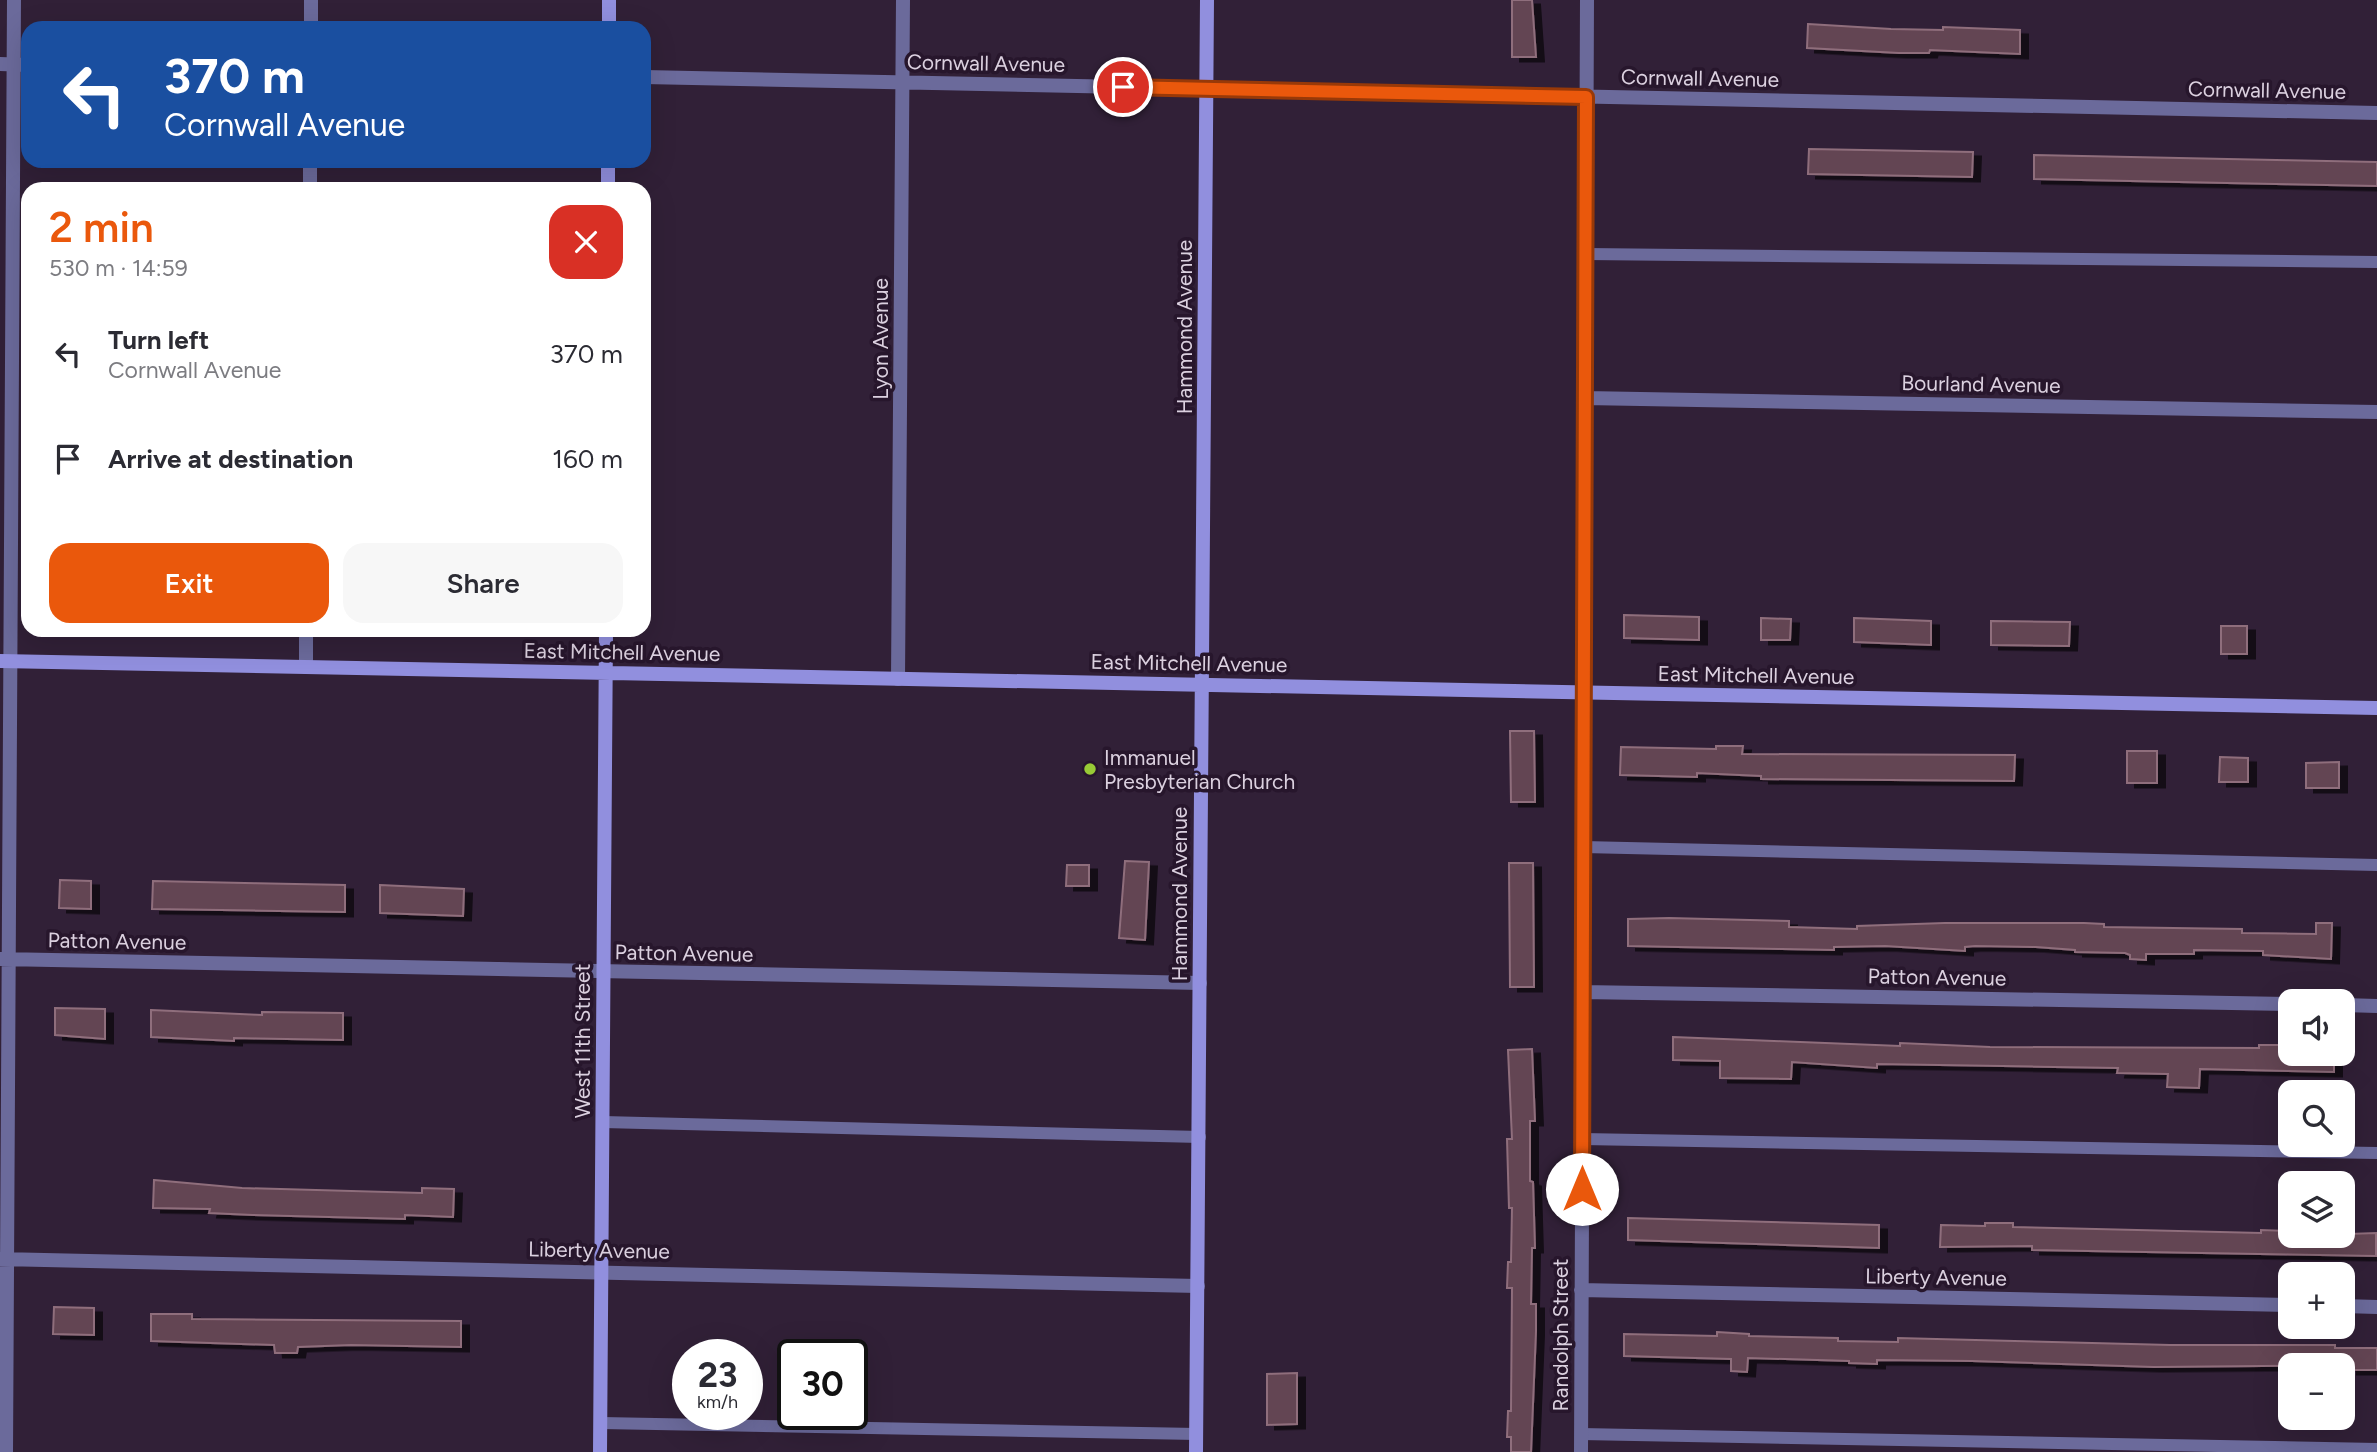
<!DOCTYPE html>
<html lang="en">
<head>
<meta charset="utf-8">
<style>
  body { margin:0; font-family:Figtree,sans-serif; background:#f7f7f7; color:#2b2b33; height:100vh; display:flex; flex-direction:column; font-size:26px; white-space:nowrap }
  * { box-sizing:border-box; margin:0 }
  p { font-size:23px; color:#7c7c81 }
  .icon { flex:none; width:38px; height:38px; fill:none; stroke:currentColor; stroke-width:2; stroke-linecap:round; stroke-linejoin:round }
  .map { position:relative; flex:1; overflow:hidden }
  .sheet { position:absolute; left:21px; top:182px; width:630px; height:455px; display:flex; flex-direction:column; background:#fff; border-radius:21px; box-shadow:0 7px 28px #0002 }
  .sheet>* { flex:none }
  .guide { position:absolute; left:21px; top:21px; width:630px; height:147px; border-radius:21px; box-shadow:0 7px 28px #0002; background:#1a4fa0; color:#fff; overflow:hidden }
  .controls { position:absolute; left:2278px; top:989px; display:grid; gap:14px }
  .controls a { display:grid; place-items:center; width:77px; height:77px; border-radius:14px; background:#fff; box-shadow:0 7px 28px #0002; font-size:35px }
  .speed { position:absolute; left:672px; top:1339px; display:flex; gap:14px; font-size:35px; font-weight:700; text-align:center }
  .speed>* { display:grid; place-content:center; width:91px; height:91px; border-radius:50%; background:#fff; box-shadow:0 7px 28px #0002; line-height:1 }
  .speed small { font-size:18px; font-weight:400 }
  .speed .limit { border:4px solid #111; border-radius:10px; background:#fff; color:#111 }
  .pin { position:absolute; display:grid; place-items:center; width:60px; height:60px; color:#fff; margin:-30px; border:4px solid #fff; border-radius:50%; box-shadow:0 2px 7px #0007 }
  .me { position:absolute; width:77px; margin:-38px; rotate:0deg; stroke-linejoin:round; filter:drop-shadow(0 0 5px #0008) }
  .turn { display:flex; align-items:center; gap:24px; height:147px; padding:0 28px; font-size:32px }
  .turn .icon { width:91px; height:91px; stroke-width:2.5 }
  .turn b { display:block; font-size:49px; line-height:60px }
  .round { display:grid; place-items:center; flex:none; width:74px; height:74px; border-radius:21px; background:#f7f7f7 }
  .head { display:flex; align-items:center; justify-content:space-between; height:119px; padding:0 28px }
  h1 { font-size:42px; font-weight:600; line-height:52px; color:#ea580c }
  .button { display:flex; gap:14px; margin-top:auto; padding:14px 28px }
  .button a { flex:1; height:80px; border-radius:21px; background:#ea580c; color:#fff; font-size:28px; font-weight:600; line-height:80px; text-align:center }
  .button a+a { background:#f7f7f7; color:#2b2b33 }
  ul { padding:0; list-style:none }
  li { display:flex; align-items:center; gap:21px; height:105px; padding:0 28px }
  li div { flex:1 }
  li b { display:block; font-size:26px }
  li em { font-style:normal }
  .map>svg:first-child { display:block }
</style>
</head>
<body>
<div class="map">
<svg width="2377" height="1452" viewBox="0 0 2377 1452">
  <defs>
    <filter id="shadow"><feDropShadow dx="8" dy="4.5" stdDeviation="0" flood-color="#0009"/></filter>
  </defs>
  <rect width="100%" height="100%" fill="#312037"/>
  <!-- building -->
  <path fill="#634452" stroke="#8f6e7c" stroke-width="2" filter="url(#shadow)" d="M1512,0H1532L1536,57H1512Z
    M1808,24L1891,29L1943,30V27L2020,30V54L1930,50L1929,53H1899L1807,48Z
    M1809,149L1973,152L1972,177L1808,174Z
    M2034,155L2377,162V186L2034,179Z
    M1624,615L1699,617V640L1624,638Z
    M1761,618L1791,619L1790,640H1761Z
    M1854,618L1931,621V645L1854,642Z
    M1991,621L2070,622L2069,646L1991,645Z
    M2221,626H2247V654H2221Z
    M1510,731H1534L1535,802H1511Z
    M1716,746H1743L1742,754L2015,755L2014,781L1761,779V776L1697,773V777L1620,775L1621,747L1716,749Z
    M2127,751H2157V783H2127Z
    M2220,757L2248,758V782H2219Z
    M2339,762V788H2306V763Z
    M1125,861L1149,862L1145,940L1119,938Z
    M1509,863H1533L1534,987H1510Z
    M1067,865H1089V886H1066Z
    M60,880L91,881V909L59,908Z
    M153,881L345,885V912L152,909Z
    M380,885L464,889L463,916L380,913Z
    M1669,918L1789,921V927L1857,929V926L1945,923H2084L2104,924V927L2242,929V933L2316,934V923H2332L2331,959L2263,955V951L2194,950V954H2146V960L2130,959V955L2125,953L2075,952V950L2036,947L1975,946L1965,947V951L1885,946L1834,947V950L1628,946V919Z
    M55,1008L105,1009V1039L55,1035Z
    M151,1010L262,1015V1012L343,1013V1040L234,1038V1041L151,1037Z
    M1673,1037L1900,1046V1043L1990,1047L2259,1048V1045H2288V1054H2334V1072L2200,1069L2199,1088L2167,1087L2168,1074L2117,1073L2118,1068L1877,1064V1068L1792,1062L1791,1079L1720,1078V1061L1673,1060Z
    M1532,1049L1535,1121H1530V1181L1533,1182L1535,1248H1532L1531,1304H1536V1331L1531,1452H1511V1437H1507L1508,1411H1511L1512,1288H1507L1508,1262H1511L1512,1208H1509L1507,1139H1512L1508,1050Z
    M154,1180L242,1188L422,1193V1188L454,1189L453,1217L405,1215V1219L253,1215L209,1213L210,1209L153,1208Z
    M1628,1218L1879,1225V1248L1628,1240Z
    M1985,1223H2013V1227L2261,1233V1230L2290,1231V1236L2376,1233V1256L2032,1250V1246L1940,1247L1941,1225L1985,1226Z
    M54,1307L94,1308V1335L53,1334Z
    M151,1314H192V1319L461,1321V1347L351,1345L298,1347L297,1353H275L274,1345L151,1341Z
    M1717,1332L1749,1334V1336L1838,1338V1341L1898,1342V1338L2170,1345H2335V1348H2377V1370H2349V1365L2154,1367L1972,1361L1877,1360V1364L1849,1363V1361L1748,1358L1747,1372L1731,1371V1359L1624,1356V1334L1717,1336Z
    M1297,1373V1424L1267,1425V1374Z"/>
  <g fill="none" stroke-linecap="round" stroke-linejoin="round">
    <!-- lane -->
    <path stroke="#6b6a9b" stroke-width="12" d="M1586,254L2377,262
      M1583,847L2377,865
      M603,1122L1200,1137
      M1582,1139L2377,1153
      M601,1423L1197,1434
      M1581,1434L2377,1449"/>
    <!-- street -->
    <path stroke="#6b6a9b" stroke-width="14" d="M311,28V0
      M0,64L28,65
      M644,77L2377,113
      M310,189V161
      M1585,398L2377,412
      M306,667V630
      M898,679L903,0
      M1,959L1200,983
      M1582,992L2291,1004
      M2343,1005L2377,1006
      M0,1259L1198,1286
      M1581,1290L2291,1305
      M2343,1306L2377,1307
      M6,1452L14,0
      M1581,1452L1587,0"/>
    <!-- secondary -->
    <path stroke="#918fde" stroke-width="14" d="M609,28V0
      M608,189V161
      M0,661L2377,708
      M600,1452L606,630
      M1196,1452L1207,0"/>
  </g>
  <g fill="none" stroke-linecap="round" stroke-linejoin="round">
    <defs>
      <path id="route" d="M1123,87L1586,97L1582,1189"/>
    </defs>
    <!-- route casing -->
    <use href="#route" stroke="#983908" stroke-width="18"/>
    <!-- route -->
    <use href="#route" stroke="#ea580c" stroke-width="12"/>
  </g>
  <!-- markers -->
  <circle fill="#98cb36" stroke="#27162c" stroke-width="2.5" cx="1090" cy="769" r="7"/>
  <g text-anchor="middle" dominant-baseline="central" stroke-width="7" stroke-linejoin="round" paint-order="stroke">
    <!-- street labels -->
    <g font-size="21" fill="#dbd0df" stroke="#27162c">
      <text transform="translate(986 63) rotate(1)">Cornwall Avenue</text>
      <text transform="translate(1700 78) rotate(1)">Cornwall Avenue</text>
      <text transform="translate(2267 90) rotate(1)">Cornwall Avenue</text>
      <text transform="translate(1184 327) rotate(-90)">Hammond Avenue</text>
      <text transform="translate(880 339) rotate(-90)">Lyon Avenue</text>
      <text transform="translate(1981 384) rotate(1)">Bourland Avenue</text>
      <text transform="translate(622 652) rotate(1)">East Mitchell Avenue</text>
      <text transform="translate(1189 663) rotate(1)">East Mitchell Avenue</text>
      <text transform="translate(1756 675) rotate(1)">East Mitchell Avenue</text>
      <text transform="translate(1179 894) rotate(-90)">Hammond Avenue</text>
      <text transform="translate(117 941) rotate(1)">Patton Avenue</text>
      <text transform="translate(684 953) rotate(1)">Patton Avenue</text>
      <text transform="translate(1937 977) rotate(1)">Patton Avenue</text>
      <text transform="translate(582 1041) rotate(-90)">West 11th Street</text>
      <text transform="translate(599 1250) rotate(1)">Liberty Avenue</text>
      <text transform="translate(1936 1277) rotate(1)">Liberty Avenue</text>
      <text transform="translate(1560 1335) rotate(-90)">Randolph Street</text>
    </g>
    <!-- poi labels -->
    <g font-size="21" fill="#dbd0df" stroke="#27162c" text-anchor="start">
      <text x="1104" y="757">Immanuel<tspan x="1104" dy="24">Presbyterian Church</tspan></text>
    </g>
  </g>
</svg>
<div class="controls">
<a><svg class="icon" aria-label="sound" viewBox="0 0 24 24"><path d="M4 9h4l5-4v14l-5-4H4zM17 9q2 3 0 6"/></svg></a>
<a><svg class="icon" aria-label="search" viewBox="0 0 24 24"><circle cx="10" cy="10" r="6"/><path d="M15 15l6 6"/></svg></a>
<a><svg class="icon" aria-label="layers" viewBox="0 0 24 24"><path d="M12 4l9 5-9 5-9-5zM3 14l9 5 9-5"/></svg></a>
<a>+</a>
<a>−</a>
</div>
<div class="speed"><div>23<small>km/h</small></div><div class="limit">30</div></div>
<div class="pin" style="left:1123px;top:87px;background:#d93025"><svg class="icon" aria-label="arrive" viewBox="0 0 24 24"><path d="M6 21V4h12l-3 4 3 4H6"/></svg></div>
<svg class="me" style="left:1582px;top:1189px" viewBox="-20 -20 40 40"><circle r="19" fill="#fff"/><path d="M0-13L10 11 0 6-10 11z" fill="#ea580c"/></svg>
<div class="guide">
<div class="turn"><svg class="icon" aria-label="left" viewBox="0 0 24 24"><path d="M17 20v-9H6M10 6l-5 5 5 5"/></svg><div><b>370 m</b>Cornwall Avenue</div></div>
</div>
<section class="sheet">
<div class="head"><div><h1>2 min</h1><p>530 m · 14:59</p></div><a class="round" style="background:#d93025;color:#fff"><svg class="icon" aria-label="close" viewBox="0 0 24 24"><path d="M6 6l12 12M18 6L6 18"/></svg></a></div>
<ul>
<li><svg class="icon" aria-label="left" viewBox="0 0 24 24"><path d="M17 20v-9H6M10 6l-5 5 5 5"/></svg><div><b>Turn left</b><p>Cornwall Avenue</p></div><em>370 m</em></li>
<li><svg class="icon" aria-label="arrive" viewBox="0 0 24 24"><path d="M6 21V4h12l-3 4 3 4H6"/></svg><div><b>Arrive at destination</b></div><em>160 m</em></li>
</ul>
<div class="button"><a>Exit</a><a>Share</a></div>
</section>
</div>
</body>
</html>
